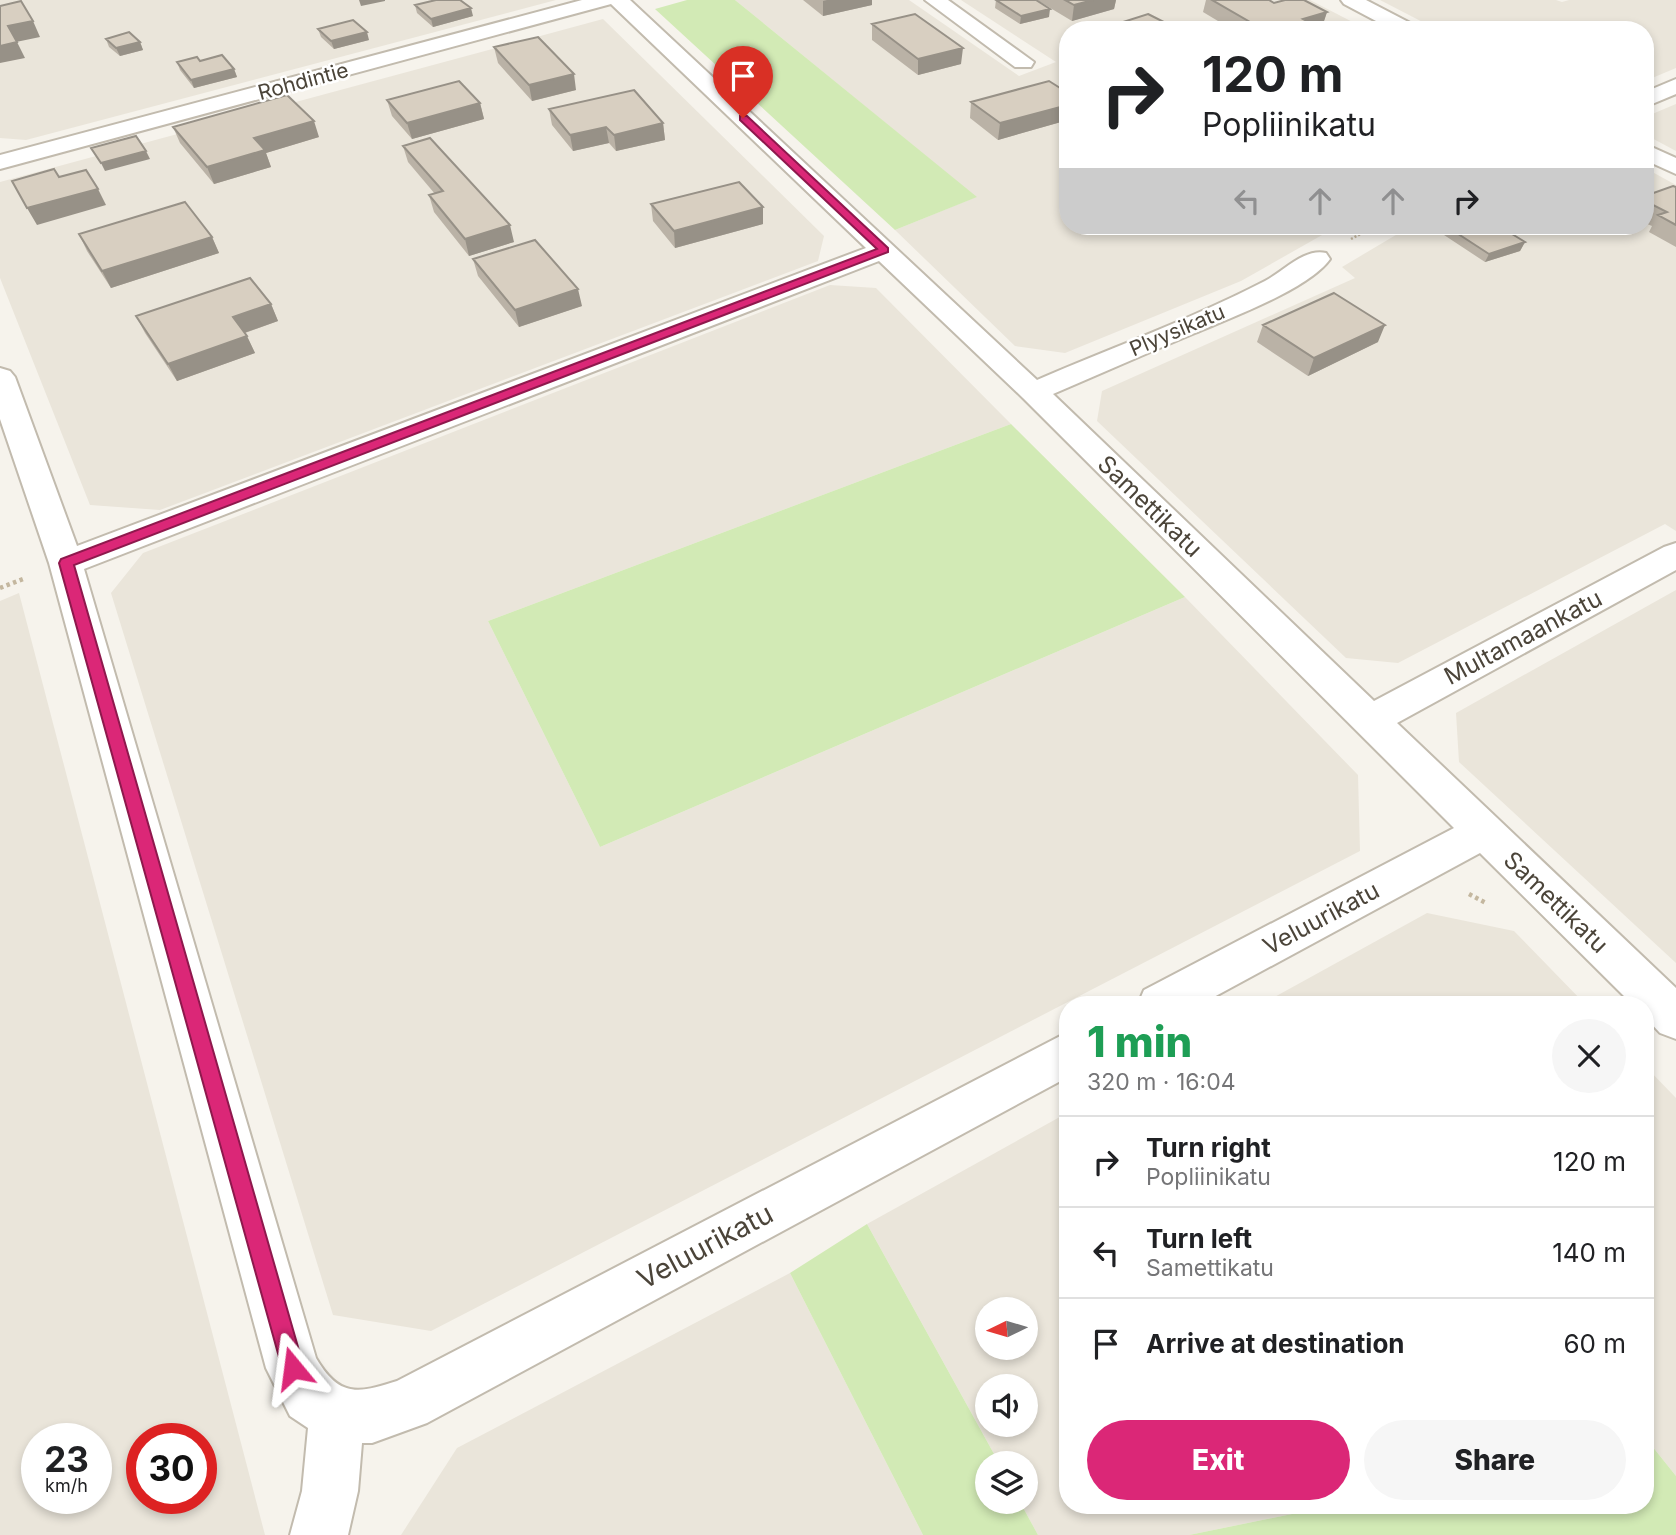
<!DOCTYPE html>
<html lang="en">
<head>
<meta charset="utf-8">
<style>
  body { margin:0; font-family:Inter,sans-serif; background:#f6f6f6; color:#202124; height:100vh; display:flex; flex-direction:column; font-size:26px; white-space:nowrap }
  * { box-sizing:border-box; margin:0 }
  p { font-size:23px; color:#757577 }
  .icon { flex:none; width:38px; height:38px; fill:none; stroke:currentColor; stroke-width:2; stroke-linecap:round; stroke-linejoin:round }
  .map { position:relative; flex:1; overflow:hidden }
  .details { position:absolute; left:1059px; top:996px; width:595px; height:518px; display:flex; flex-direction:column; background:#fff; border-radius:28px; box-shadow:0 4px 10px #0003 }
  .details>* { flex:none }
  .guide { position:absolute; left:1059px; top:21px; width:595px; height:214px; border-radius:28px; box-shadow:0 4px 10px #0003; background:#fff; color:#202124; overflow:hidden }
  .needle { width:46px; rotate:265deg }
  .fabs { position:absolute; left:975px; top:1297px; display:grid; gap:14px }
  .fabs a { display:grid; place-items:center; width:63px; height:63px; border-radius:50%; background:#fff; box-shadow:0 4px 10px #0003; font-size:35px }
  .speed { position:absolute; left:21px; top:1423px; display:flex; gap:14px; font-size:35px; font-weight:700; text-align:center }
  .speed>* { display:grid; place-content:center; width:91px; height:91px; border-radius:50%; background:#fff; box-shadow:0 4px 10px #0003; line-height:1 }
  .speed small { font-size:18px; font-weight:400 }
  .speed .limit { border:10px solid #d22; background:#fff; color:#111 }
  .pin { position:absolute; display:grid; place-items:center; width:60px; height:60px; color:#fff; margin:-72px -30px; border-radius:50% 50% 50% 0; rotate:-45deg; box-shadow:0 0 7px #0007 }
  .pin .icon { rotate:45deg }
  .me { position:absolute; width:77px; margin:-38px; rotate:344deg; stroke-linejoin:round; filter:drop-shadow(0 0 5px #0008) }
  .turn { display:flex; align-items:center; gap:24px; height:147px; padding:0 28px; font-size:32px }
  .turn .icon { width:91px; height:91px; stroke-width:2.5 }
  .turn b { display:block; font-size:49px; line-height:60px }
  .lanes { display:flex; align-items:center; height:66px; padding:0 28px; background:#0003; justify-content:center; gap:35px; direction:ltr }
  .lanes .off { opacity:.35 }
  .round { display:grid; place-items:center; flex:none; width:74px; height:74px; border-radius:37px; background:#f6f6f6 }
  .head { display:flex; align-items:center; justify-content:space-between; height:119px; padding:0 28px }
  h1 { font-size:42px; font-weight:800; line-height:52px; color:#1e9e55 }
  .primary-button { display:flex; gap:14px; margin-top:auto; padding:14px 28px }
  .primary-button a { flex:1; height:80px; border-radius:42px; background:#db2777; color:#fff; font-size:28px; font-weight:800; line-height:80px; text-align:center }
  .primary-button a+a { background:#f6f6f6; color:#202124 }
  ul { padding:0; list-style:none }
  li { display:flex; align-items:center; gap:21px; height:91px; padding:0 28px; border-top:2px solid #e0e0e0 }
  li div { flex:1 }
  li b { display:block; font-size:26px }
  li em { font-style:normal }
  .map>svg:first-child { display:block }
</style>
</head>
<body>
<div class="map">
<svg width="1676" height="1535" viewBox="0 0 1676 1535">
  <rect width="100%" height="100%" fill="#f6f3ec"/>
  <!-- residential -->
  <path fill="#eae5da" fill-rule="evenodd" d="M0,0H556L26,140L0,138Z
    M735,0H909L1019,76L1056,62L961,0H1310L1368,30H1068V226H1338L1241,281L1065,353L1015,346L895,230L976,197Z
    M1380,0H1556L1562,2L1569,0H1676V68L1645,81V30H1438Z
    M603,19L824,236L818,261L160,510L90,505L0,278V182Z
    M1676,104V151L1646,135L1645,117Z
    M1645,168L1676,185V531L1665,524L1398,663L1346,658L1097,421L1102,391L1355,278L1342,267L1411,226H1645Z
    M830,285L876,288L1011,424L488,621L600,847L1185,597L1358,775L1360,851L431,1331L333,1315L111,593L143,553Z
    M1676,590V963L1459,762L1456,713Z
    M19,593L265,1535H0V601ZM37,1438H96V1498H37ZM142,1438H201V1498H142Z
    M1427,913L1514,931L1585,1004H1262Z
    M1645,1066L1676,1098V1476L1648,1441L1645,1442Z
    M1067,1113L1068,1505H1336L1189,1535H1038L1020,1502H1026V1463H999L867,1224ZM987,1309H1026V1348H987ZM987,1386H1026V1424H987Z
    M790,1273L923,1535H401L457,1448Z"/>
  <!-- green -->
  <path fill="#d2eab5" d="M687,0H735L977,197L895,230L655,9Z
    M1011,424L1185,597L600,847L488,621Z
    M867,1224L999,1463H987V1502H1020L1038,1535H923L790,1273Z
    M1648,1441L1676,1476V1535H1189L1336,1505H1645V1442Z"/>
  <g fill="none" stroke-linecap="round" stroke-linejoin="round">
    <defs>
      <path id="street" d="M582,0H630L1037,380C1113,347 1192,319 1265,281C1284,271 1304,248 1326,253L1330,259C1309,289 1230,318 1195,333C1147,353 1100,374 1053,394L1374,701L1664,547L1676,543V570L1397,723L1676,988V1039L1660,1033L1645,1017V1004H1632L1480,853L1201,1004H1138L1144,990L1454,828L1023,398L879,261L84,569L316,1358C339,1397 357,1394 397,1381L1068,1032V1077L427,1423L372,1443H362L358,1491L348,1535H290L302,1491L308,1428L290,1416L266,1368L49,563L0,419V368L10,371L15,377L77,546L866,248L611,4L0,169V155Z
        M925,0H948L1034,62L1031,67H1015Z
        M1341,0H1366L1416,26L1419,30H1393L1344,4Z
        M1676,79V94L1645,107V92Z
        M1645,144L1676,158V174L1645,160Z"/>
    </defs>
    <!-- street casing -->
    <use href="#street" stroke="#c2bbae" stroke-width="4"/>
    <!-- path-far1 -->
    <path stroke="#c4b79f" stroke-width="2.5" stroke-dasharray="2 2" stroke-linecap="butt" d="M1351,239L1376,226"/>
    <!-- path -->
    <path stroke="#c4b79f" stroke-width="4.5" stroke-dasharray="3.5 3.5" stroke-linecap="butt" d="M0,588L23,579
      M1469,894L1486,903"/>
    <!-- street -->
    <use href="#street" fill="#fff" fill-rule="evenodd"/>
  </g>
  <!-- wall -->
  <path fill="#bab2a6" d="M803,0H872V5L823,16Z
    M996,0L1049,17L1020,24L995,8Z
    M1037,0H1116L1114,9L1072,21Z
    M1206,0H1269L1274,3L1327,12L1322,27L1321,28L1324,30H1233L1203,12Z
    M415,5L473,16L433,27L417,13Z
    M1123,22L1168,24L1167,30H1121Z
    M872,24L961,64L918,75L872,40Z
    M318,29L369,40L334,49L321,37Z
    M106,39L140,42L143,50L120,56L109,47Z
    M494,47L576,90L532,101L498,63Z
    M200,61L234,69L237,77L194,88L180,70L177,62Z
    M1068,93V120L998,140L970,118L971,102Z
    M387,100L480,103L484,119L412,139L392,116Z
    M549,109L663,123L665,140L616,151L609,143L573,151L552,125Z
    M173,127L319,137L266,153L271,167L214,184L180,143Z
    M403,146L514,242L469,256L434,212L429,195L435,194L408,162Z
    M1676,187V247L1649,232L1652,226L1645,223V196Z
    M651,204L763,224L675,248L653,221Z
    M1444,226H1499L1525,242L1520,251L1485,262L1441,233Z
    M79,234L212,237L219,253L111,288L87,251Z
    M473,259L582,306L519,327L478,276Z
    M271,304L278,321L245,333L255,353L177,381L145,333L136,316Z
    M1263,325L1378,342L1308,376L1257,342Z"/>
  <!-- shaded-wall -->
  <path fill="#979187" d="M359,0H385V1L361,6Z
    M827,0H872V5L823,16V1Z
    M1093,0H1116L1114,9L1072,21L1074,5Z
    M471,8L473,16L433,27L431,19Z
    M1050,9L1049,17L1020,24L1021,16Z
    M1327,12L1322,27L1314,30L1303,19Z
    M33,21L40,37L16,42L8,26Z
    M1168,24L1167,30H1151Z
    M367,32L369,40L334,49L331,41Z
    M17,42L25,58L0,63V46Z
    M140,42L143,50L120,56L116,48Z
    M963,48L961,64L918,75V59Z
    M234,69L237,77L194,88L191,80Z
    M574,74L576,90L532,101L529,85Z
    M480,103L484,119L412,139L407,123Z
    M1068,105V120L998,140L1000,123Z
    M314,121L319,137L266,153L271,167L214,184L207,167L254,138Z
    M663,123L665,140L616,151L614,135Z
    M606,127L609,143L573,151L570,135Z
    M146,151L150,159L105,171L101,163Z
    M98,189L106,205L37,225L27,208Z
    M763,207V224L675,248L674,231Z
    M510,225L514,242L469,256L465,239Z
    M212,237L219,253L111,288L102,271Z
    M1525,242L1520,251L1485,262L1489,254Z
    M578,289L582,306L519,327L515,310Z
    M271,304L278,321L241,334L233,317Z
    M1385,325L1378,342L1308,376L1314,358Z
    M247,336L255,353L177,381L168,364Z"/>
  <!-- building -->
  <path fill="#d8cfc1" stroke="#979187" stroke-width="2" d="M436,0H460L471,8L431,19L415,5Z
    M996,0H1036L1050,9L1021,16Z
    M1065,0H1093L1074,5Z
    M1212,0H1269L1274,3L1285,0H1304L1327,12L1303,19L1324,30H1264Z
    M21,1L33,21L8,26L17,42L0,46V6Z
    M915,14L963,48L918,59L872,24Z
    M1148,14L1168,24L1151,30H1137L1123,22Z
    M353,20L367,32L331,41L318,29Z
    M129,32L140,42L116,48L106,39Z
    M538,37L574,74L529,85L494,47Z
    M222,55L234,69L191,80L177,62L197,57L200,61Z
    M459,81L480,103L407,123L387,100Z
    M1049,81L1068,93V105L1000,123L971,102Z
    M634,90L663,123L614,135L606,127L570,135L549,109Z
    M287,95L314,121L254,138L265,150L207,167L173,127Z
    M136,136L146,151L101,163L91,148Z
    M430,138L510,225L465,239L429,195L443,191L403,146Z
    M54,169L59,177L86,170L98,189L27,208L12,181Z
    M739,182L763,207L674,231L651,204Z
    M1673,186L1676,187V225L1658,215L1667,212L1645,201V196Z
    M185,202L212,237L102,271L79,234Z
    M1446,226H1499L1525,242L1489,254Z
    M535,240L578,289L515,310L473,259Z
    M250,278L271,304L233,317L247,336L168,364L136,316Z
    M1334,293L1385,325L1314,358L1263,325Z"/>
  <!-- route -->
  <path fill="#db2777" stroke="#8e194d" stroke-width="2" d="M740,116H747L888,248V252L74,565L304,1368L301,1375L293,1379L285,1375L282,1368L59,563L61,559L877,249L740,120Z"/>
  <g text-anchor="middle" dominant-baseline="central" stroke-width="5" stroke-linejoin="round" paint-order="stroke">
    <!-- far-street labels -->
    <g font-size="21" fill="#4b4439" stroke="#fff">
      <text transform="translate(303 81) rotate(-15)">Rohdintie</text>
      <text transform="translate(1177 330) rotate(-23)">Plyysikatu</text>
    </g>
    <!-- street labels -->
    <g font-size="24" fill="#4b4439" stroke="#fff">
      <text transform="translate(1150 506) rotate(44)">Samettikatu</text>
      <text transform="translate(1523 637) rotate(-28)">Multamaankatu</text>
      <text transform="translate(1556 902) rotate(44)">Samettikatu</text>
      <text transform="translate(1321 918) rotate(-28)">Veluurikatu</text>
    </g>
    <!-- near-street labels -->
    <g font-size="28" fill="#4b4439" stroke="#fff">
      <text transform="translate(705 1246) rotate(-28)">Veluurikatu</text>
    </g>
  </g>
</svg>
<div class="fabs">
<a><svg class="needle" viewBox="-14 -14 28 28"><path d="M0-13l5 13h-10z" fill="#e53935"/><path d="M0 13l5-13h-10z" fill="#757577"/></svg></a>
<a><svg class="icon" aria-label="sound" viewBox="0 0 24 24"><path d="M4 9h4l5-4v14l-5-4H4zM17 9q2 3 0 6"/></svg></a>
<a><svg class="icon" aria-label="layers" viewBox="0 0 24 24"><path d="M12 4l9 5-9 5-9-5zM3 14l9 5 9-5"/></svg></a>
</div>
<div class="speed"><div>23<small>km/h</small></div><div class="limit">30</div></div>
<div class="pin" style="left:743px;top:118px;background:#d93025"><svg class="icon" aria-label="arrive" viewBox="0 0 24 24"><path d="M6 21V4h12l-3 4 3 4H6"/></svg></div>
<svg class="me" style="left:293px;top:1368px" viewBox="-20 -20 40 40"><path d="M0-17L14 15 0 8-14 15z" fill="#db2777" stroke="#fff" stroke-width="4"/></svg>
<div class="guide">
<div class="turn"><svg class="icon" aria-label="right" viewBox="0 0 24 24"><path d="M7 20v-9h11M14 6l5 5-5 5"/></svg><div><b>120 m</b>Popliinikatu</div></div>
<div class="lanes"><svg class="icon off" aria-label="left" viewBox="0 0 24 24"><path d="M17 20v-9H6M10 6l-5 5 5 5"/></svg><svg class="icon off" aria-label="ahead" viewBox="0 0 24 24"><path d="M12 20V5M6 11l6-6 6 6"/></svg><svg class="icon off" aria-label="ahead" viewBox="0 0 24 24"><path d="M12 20V5M6 11l6-6 6 6"/></svg><svg class="icon" aria-label="right" viewBox="0 0 24 24"><path d="M7 20v-9h11M14 6l5 5-5 5"/></svg></div>
</div>
<section class="details">
<div class="head"><div><h1>1 min</h1><p>320 m · 16:04</p></div><a class="round"><svg class="icon" aria-label="close" viewBox="0 0 24 24"><path d="M6 6l12 12M18 6L6 18"/></svg></a></div>
<ul>
<li><svg class="icon" aria-label="right" viewBox="0 0 24 24"><path d="M7 20v-9h11M14 6l5 5-5 5"/></svg><div><b>Turn right</b><p>Popliinikatu</p></div><em>120 m</em></li>
<li><svg class="icon" aria-label="left" viewBox="0 0 24 24"><path d="M17 20v-9H6M10 6l-5 5 5 5"/></svg><div><b>Turn left</b><p>Samettikatu</p></div><em>140 m</em></li>
<li><svg class="icon" aria-label="arrive" viewBox="0 0 24 24"><path d="M6 21V4h12l-3 4 3 4H6"/></svg><div><b>Arrive at destination</b></div><em>60 m</em></li>
</ul>
<div class="primary-button"><a>Exit</a><a>Share</a></div>
</section>
</div>
</body>
</html>
